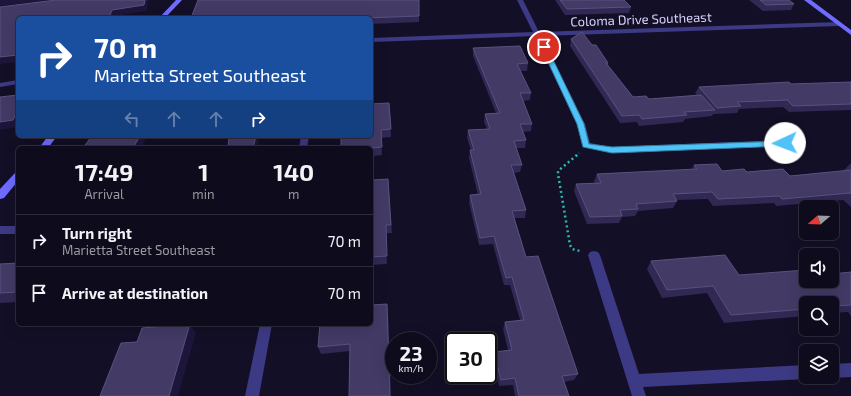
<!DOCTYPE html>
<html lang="en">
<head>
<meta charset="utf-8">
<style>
  body { margin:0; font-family:"Exo 2",sans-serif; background:#171425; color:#f1f3f6; height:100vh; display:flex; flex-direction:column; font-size:15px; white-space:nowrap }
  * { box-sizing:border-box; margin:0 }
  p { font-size:13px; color:#9b9ba3 }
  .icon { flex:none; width:22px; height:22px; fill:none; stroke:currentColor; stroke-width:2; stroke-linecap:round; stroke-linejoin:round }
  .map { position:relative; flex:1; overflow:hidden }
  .sheet { position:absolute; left:16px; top:146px; width:357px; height:180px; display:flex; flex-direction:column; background:#0e0b1c; border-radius:6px; box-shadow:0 4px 16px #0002,0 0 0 1px #2e2b3b }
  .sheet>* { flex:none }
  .guide { position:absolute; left:16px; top:16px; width:357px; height:122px; border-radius:6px; box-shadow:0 4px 16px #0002,0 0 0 1px #2e2b3b; background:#1a4fa0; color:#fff; overflow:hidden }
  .needle { width:26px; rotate:251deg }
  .buttons { position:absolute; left:799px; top:200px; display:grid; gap:8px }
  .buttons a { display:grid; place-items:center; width:40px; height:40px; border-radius:6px; background:#0e0b1c; box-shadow:0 4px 16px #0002,0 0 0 1px #2e2b3b; font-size:20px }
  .speed { position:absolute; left:385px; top:332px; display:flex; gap:8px; font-size:20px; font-weight:700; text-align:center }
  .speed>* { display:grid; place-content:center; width:52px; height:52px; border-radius:50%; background:#0e0b1c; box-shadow:0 4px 16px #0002,0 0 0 1px #2e2b3b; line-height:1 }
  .speed small { font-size:10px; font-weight:400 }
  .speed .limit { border:2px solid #111; border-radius:6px; background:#fff; color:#111 }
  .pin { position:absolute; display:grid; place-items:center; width:34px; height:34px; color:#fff; margin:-17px; border:2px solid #fff; border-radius:50%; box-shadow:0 1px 4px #0007 }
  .me { position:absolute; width:44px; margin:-22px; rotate:268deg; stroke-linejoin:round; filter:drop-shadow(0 0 3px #0008) }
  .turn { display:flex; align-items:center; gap:14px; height:84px; padding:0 12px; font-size:18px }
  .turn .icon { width:52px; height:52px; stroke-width:2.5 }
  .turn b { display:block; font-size:28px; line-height:34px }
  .lanes { display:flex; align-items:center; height:38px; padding:0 12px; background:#0003; justify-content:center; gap:20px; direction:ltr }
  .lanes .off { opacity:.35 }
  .eta { display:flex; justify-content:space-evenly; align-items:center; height:68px; text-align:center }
  .eta b { font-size:24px; font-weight:700; line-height:28px }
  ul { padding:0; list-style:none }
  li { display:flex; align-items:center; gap:12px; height:52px; padding:0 12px; border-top:1px solid #2e2b3b }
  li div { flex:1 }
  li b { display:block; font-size:15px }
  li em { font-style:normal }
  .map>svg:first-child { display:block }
</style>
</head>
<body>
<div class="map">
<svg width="851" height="396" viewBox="0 0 851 396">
  <rect width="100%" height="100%" fill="#130f26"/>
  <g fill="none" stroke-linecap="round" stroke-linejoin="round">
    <!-- path-far1 -->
    <path stroke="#2fb8b0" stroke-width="2" stroke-dasharray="1.5 2.5" stroke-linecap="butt" d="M576,156L579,153"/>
    <!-- path -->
    <path stroke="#2fb8b0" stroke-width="2.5" stroke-dasharray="2 3" stroke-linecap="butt" d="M577,155L558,171V174L570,245L572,249L580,251"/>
    <!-- street -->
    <path fill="#3d3a85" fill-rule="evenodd" d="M517,0H523L539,32L839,22L842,24L839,26L541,36L585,124L590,143L612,147L785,140L789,143L785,146L612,153L583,147L577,124L535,36L371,42V38L533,32Z
      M18,80V84L0,87V83Z
      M301,136H309L307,148H299Z
      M0,226H18V234H0Z
      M594,251L598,252L600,255L639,374L806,365V377H810L806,379L643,387L646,396H632L588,255L590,252Z
      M260,324H272L259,396H245Z
      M851,363V377L832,378L830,377H832V364Z"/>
    <!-- secondary -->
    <path fill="#6f6bff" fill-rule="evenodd" d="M176,0H182L165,18H159Z
      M804,0H811L851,30V35Z
      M48,136H57L48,148H39Z
      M18,172V181L4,198L0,199V189L15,173Z"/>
  </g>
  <!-- wall -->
  <path fill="#312854" d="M419,0V22L371,24V18H191Z
    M555,0H624L631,7L629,13L565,15Z
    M749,0H789L794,4L791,10L763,11Z
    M571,39L592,45L608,63V65L633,97L649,99L697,95L695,93L699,87L851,82V110L789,112L783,107L739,109L737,113L714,114H713L712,116L685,119L683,122L639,126L637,122L620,123L570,46Z
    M473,48L528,63L527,71H520L531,93L530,100L523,101L532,124L531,131L523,132L526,140L525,148H516L522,165L520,172L514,173L526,210L525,218H514L526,257L578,374L574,380L564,382L569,396H515L513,385L499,386L493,359L494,352L508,350L503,329L505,322L520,320L510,285H504L493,244L479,245L469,203L470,195H478L469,158L470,150H471L467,138L468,130L487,129L484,122L485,114L496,113L473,56Z
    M389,103L391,137L381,138L382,155L373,156L374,180L388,179L392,233H386L387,264L371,265V148L347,137Z
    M851,163V207L843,200L776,206L774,203L713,206L708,199L677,200V201L673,208L638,211L635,216L622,217L619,223L587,224L574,191L576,184L595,183L594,181L597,174L691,170L694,165L722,171L790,176L845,171L844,170Z
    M651,261L739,275L806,281L851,272V316L848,312L832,313V303H806V316L724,323L707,293L662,298L647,269Z
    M18,263V302L0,303V264Z
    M387,304L388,312L391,396H349L350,351L321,354L318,347Z"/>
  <!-- shaded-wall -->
  <path fill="#1d163a" d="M0,0H52L0,6Z
    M145,0H148L147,11L115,16L114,18H109L112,10Z
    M18,55V62L0,64V57Z
    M18,110V127L0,130V122Z
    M140,136H147L141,148H133Z
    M256,136H265V138H259L257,148H253Z
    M372,148L373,156L374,189L373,180Z
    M386,225V233L387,264V256Z
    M387,304L388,312L391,396H390Z
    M190,324L196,333L178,396H169Z"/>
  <!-- building -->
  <path fill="#433a66" stroke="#5a527e" d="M56,0H145L144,5L112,10L109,18H18V55L0,57V7Z
    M198,0H419V16L364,18H191Z
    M560,0H624L631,7L567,9Z
    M760,0H789L794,4L766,5Z
    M582,32L592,45H596L608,63H606L633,97L646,96L649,99L701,95L715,110L684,112L687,115L642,119L639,115L622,116L571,39Z
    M520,46L528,63L517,64L531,93H520L532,124H520L526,140L514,141L522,165H511L526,210L512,211L526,257L538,256L578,374L562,376L569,396H519L515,378L501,380L494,352L512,350L505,322L524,320L512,277L506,278L494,236L480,238L470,195L481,194L470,150H474L468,130L490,129L485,114L500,113L473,48Z
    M789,82L791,84L851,82V104L793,106L787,100L737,102L741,106L717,108L699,87Z
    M18,95V110L13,120L0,122V97Z
    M389,103L391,129L381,130L382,147L372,148L373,180L388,179L391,225H386L387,256L371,257V148H341V137H347V136H371V104Z
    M92,136H140L133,148H83Z
    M229,136H256L253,148H228Z
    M717,164L722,171L744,169L747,172L783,169L790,176L851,170V194L850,193L782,199L779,196L718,199L712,192L673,194L677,201L636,204L638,209L620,210L622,216L590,217L576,184L601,183L597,174L697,169L694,165Z
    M725,255L739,275L806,270V281H832V274L851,272V305L832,306V303H806V309L731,315L713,286L667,290L651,261Z
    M18,263V292L0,293V264Z
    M387,304L390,396H349L350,344L318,347L320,324H371V305Z
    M190,324L169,396H100L121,343L137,342L142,328Z"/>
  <!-- route -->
  <path fill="#4fc3f7" stroke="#337fa1" d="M544,45L547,47L584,124L589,144L612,147L785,141L789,143L785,146L612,153L583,147L577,124L541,47Z"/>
  <g text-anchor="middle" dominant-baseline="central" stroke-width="3.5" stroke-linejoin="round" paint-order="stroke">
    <!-- far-street labels -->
    <g font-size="13" fill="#d9d4ff" stroke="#130f26">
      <text transform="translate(641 19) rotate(-2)">Coloma Drive Southeast</text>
    </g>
  </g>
</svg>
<div class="buttons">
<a><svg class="needle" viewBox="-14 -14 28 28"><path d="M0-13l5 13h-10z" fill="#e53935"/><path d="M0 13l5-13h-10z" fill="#9b9ba3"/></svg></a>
<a><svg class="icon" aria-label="sound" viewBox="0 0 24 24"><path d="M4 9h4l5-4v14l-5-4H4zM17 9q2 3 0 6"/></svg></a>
<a><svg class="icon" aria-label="search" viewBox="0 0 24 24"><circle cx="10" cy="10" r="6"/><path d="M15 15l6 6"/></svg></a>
<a><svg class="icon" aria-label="layers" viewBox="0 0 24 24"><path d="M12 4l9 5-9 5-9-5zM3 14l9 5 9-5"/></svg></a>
</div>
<div class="speed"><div>23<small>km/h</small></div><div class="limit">30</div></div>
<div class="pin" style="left:544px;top:47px;background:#d93025"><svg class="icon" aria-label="arrive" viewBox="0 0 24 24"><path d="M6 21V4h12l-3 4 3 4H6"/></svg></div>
<svg class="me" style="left:785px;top:143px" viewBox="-20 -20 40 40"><circle r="19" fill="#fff"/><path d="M0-13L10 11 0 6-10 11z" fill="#4fc3f7"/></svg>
<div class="guide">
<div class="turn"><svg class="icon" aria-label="right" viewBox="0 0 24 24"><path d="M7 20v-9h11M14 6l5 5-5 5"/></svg><div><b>70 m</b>Marietta Street Southeast</div></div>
<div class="lanes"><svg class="icon off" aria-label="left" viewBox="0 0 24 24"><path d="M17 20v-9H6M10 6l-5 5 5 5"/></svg><svg class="icon off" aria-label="ahead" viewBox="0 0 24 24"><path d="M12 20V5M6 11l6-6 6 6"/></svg><svg class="icon off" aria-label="ahead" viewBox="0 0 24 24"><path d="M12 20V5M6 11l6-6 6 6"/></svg><svg class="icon" aria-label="right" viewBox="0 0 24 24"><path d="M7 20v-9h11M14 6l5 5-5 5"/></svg></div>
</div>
<section class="sheet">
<div class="eta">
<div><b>17:49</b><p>Arrival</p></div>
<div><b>1</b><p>min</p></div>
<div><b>140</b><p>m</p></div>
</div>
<ul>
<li><svg class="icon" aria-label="right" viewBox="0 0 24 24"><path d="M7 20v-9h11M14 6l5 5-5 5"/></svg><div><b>Turn right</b><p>Marietta Street Southeast</p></div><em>70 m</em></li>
<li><svg class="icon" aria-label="arrive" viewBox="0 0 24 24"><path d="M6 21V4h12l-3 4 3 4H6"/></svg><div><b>Arrive at destination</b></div><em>70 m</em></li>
</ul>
</section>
</div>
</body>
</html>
